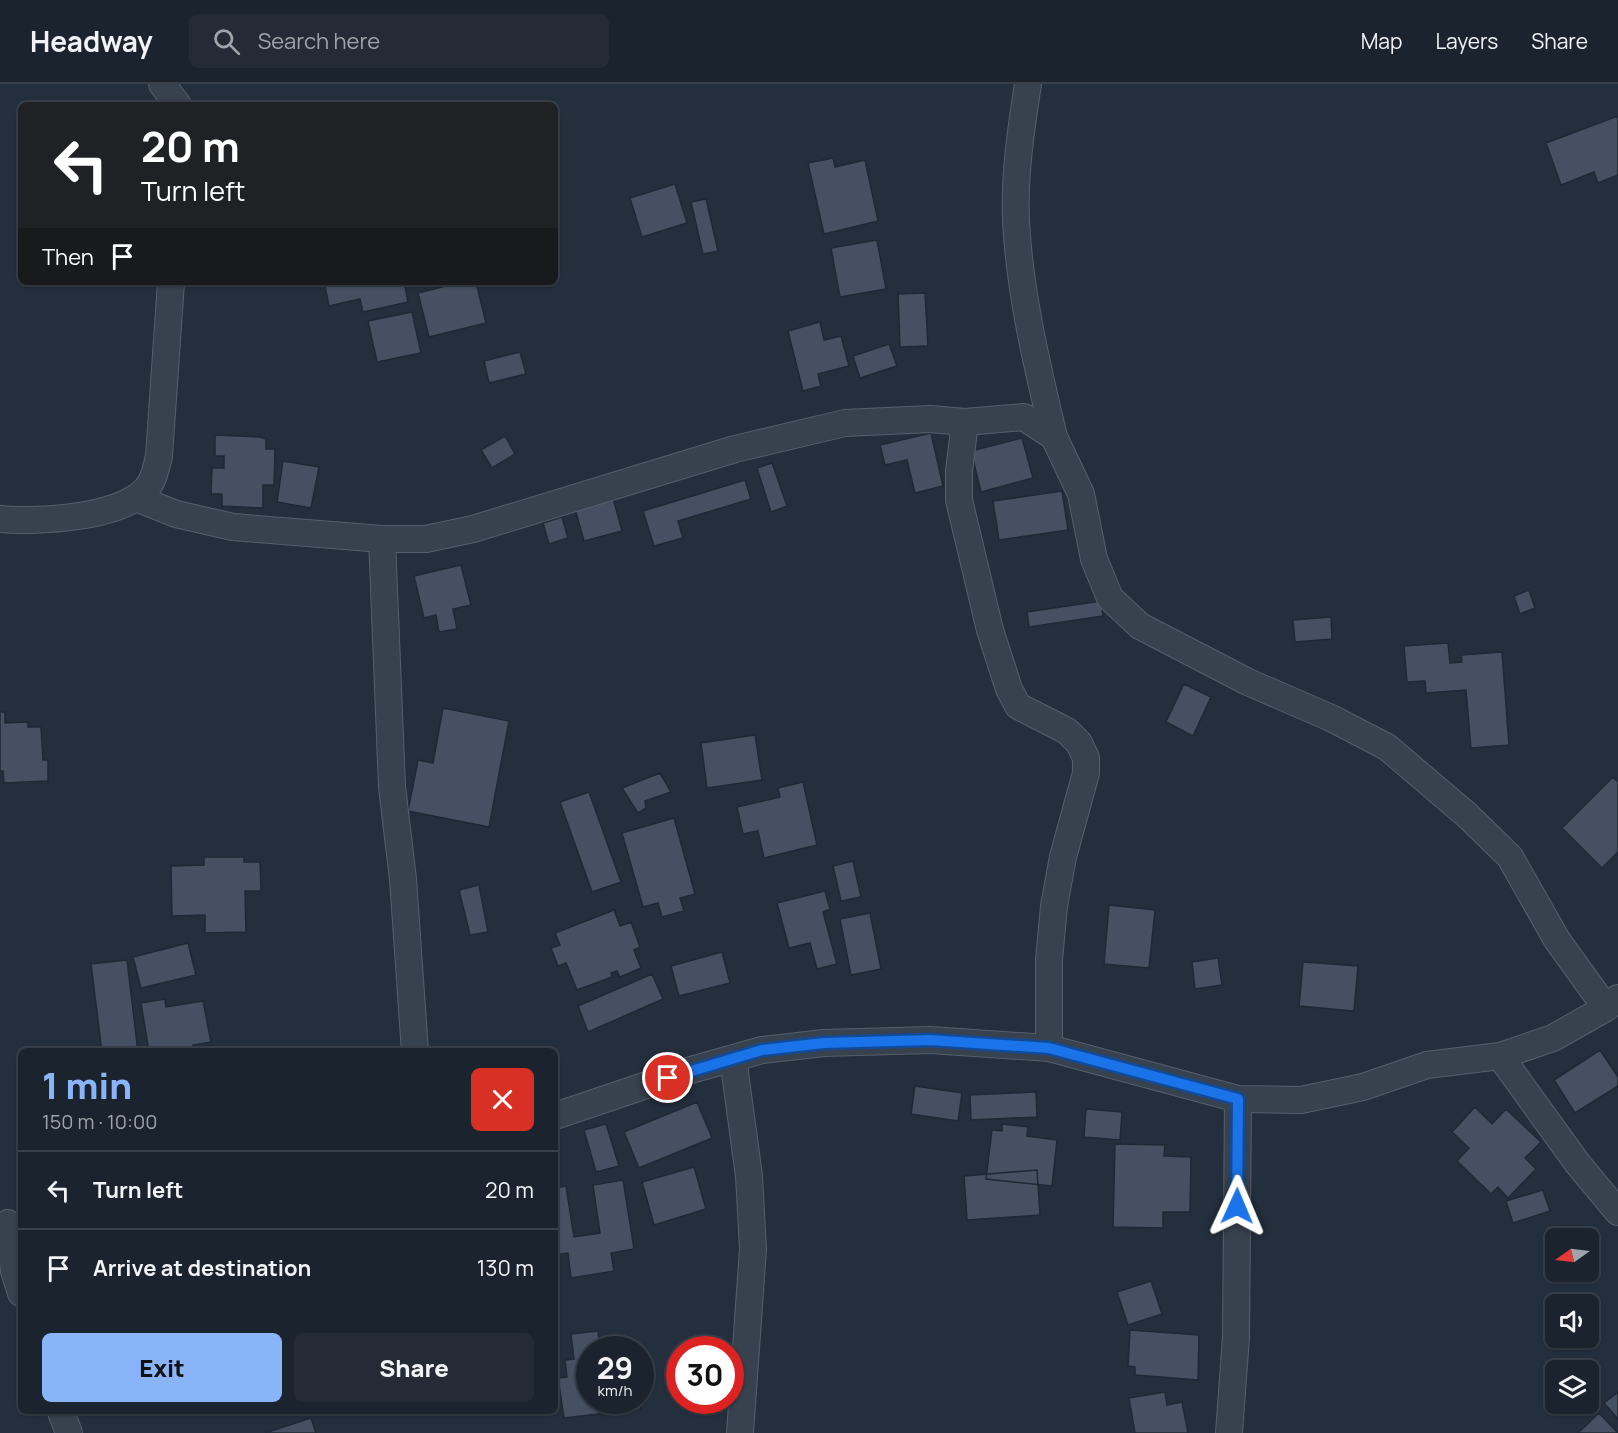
<!DOCTYPE html>
<html lang="en">
<head>
<meta charset="utf-8">
<style>
  body { margin:0; font-family:Manrope,sans-serif; background:#242b36; color:#f1f3f6; height:100vh; display:flex; flex-direction:column; font-size:22px; white-space:nowrap }
  * { box-sizing:border-box; margin:0 }
  p { font-size:20px; color:#a0a4aa }
  .icon { flex:none; width:33px; height:33px; fill:none; stroke:currentColor; stroke-width:2; stroke-linecap:round; stroke-linejoin:round }
  .map { position:relative; flex:1; overflow:hidden }
  .sheet { position:absolute; left:18px; top:964px; width:540px; height:366px; display:flex; flex-direction:column; background:#1b232e; border-radius:9px; box-shadow:0 2px 4px #0004,0 0 0 2px #39404a }
  .sheet>* { flex:none }
  .guide { position:absolute; left:18px; top:18px; width:540px; height:183px; border-radius:9px; box-shadow:0 2px 4px #0004,0 0 0 2px #39404a; background:#202124; color:#fff; overflow:hidden }
  .needle { width:39px; rotate:256deg }
  .tools { position:absolute; left:1545px; top:1144px; display:grid; gap:12px }
  .tools a { display:grid; place-items:center; width:54px; height:54px; border-radius:9px; background:#1b232e; box-shadow:0 2px 4px #0004,0 0 0 2px #39404a; font-size:30px }
  .speed { position:absolute; left:576px; top:1252px; display:flex; gap:12px; font-size:30px; font-weight:700; text-align:center }
  .speed>* { display:grid; place-content:center; width:78px; height:78px; border-radius:50%; background:#1b232e; box-shadow:0 2px 4px #0004,0 0 0 2px #39404a; line-height:1 }
  .speed small { font-size:15px; font-weight:400 }
  .speed .limit { border:9px solid #d22; background:#fff; color:#111 }
  .pin { position:absolute; display:grid; place-items:center; width:51px; height:51px; color:#fff; margin:-26px; border:3px solid #fff; border-radius:50%; box-shadow:0 2px 6px #0007 }
  .me { position:absolute; width:66px; margin:-33px; rotate:1deg; stroke-linejoin:round; filter:drop-shadow(0 0 4px #0008) }
  .turn { display:flex; align-items:center; gap:21px; height:126px; padding:0 24px; font-size:27px }
  .turn .icon { width:78px; height:78px; stroke-width:2.5 }
  .turn b { display:block; font-size:42px; line-height:51px }
  .then { display:flex; align-items:center; height:57px; padding:0 24px; background:#0003; gap:12px; font-size:22px }
  .round { display:grid; place-items:center; flex:none; width:63px; height:63px; border-radius:9px; background:#242b36 }
  .headline { display:flex; align-items:center; justify-content:space-between; height:102px; padding:0 24px }
  h1 { font-size:36px; font-weight:800; line-height:45px; color:#8ab4f8 }
  .button { display:flex; gap:12px; margin-top:auto; padding:12px 24px }
  .button a { flex:1; height:69px; border-radius:9px; background:#8ab4f8; color:#111; font-size:24px; font-weight:800; line-height:69px; text-align:center }
  .button a+a { background:#242b36; color:#f1f3f6 }
  ul { padding:0; list-style:none }
  li { display:flex; align-items:center; gap:18px; height:78px; padding:0 24px; border-top:2px solid #39404a }
  li div { flex:1 }
  li b { display:block; font-size:22px }
  li em { font-style:normal }
  header { display:flex; align-items:center; gap:36px; box-sizing:border-box; height:84px; padding:0 30px; background:#1b232e; border-bottom:2px solid #39404a }
  header strong { font-size:28px }
  nav { display:flex; gap:33px; margin-inline-start:auto; font-size:21px }
  .search { width:420px; height:54px; background:#242b36; display:flex; align-items:center; gap:15px; box-sizing:border-box; padding:0 21px; border-radius:9px; color:#a0a4aa; font-size:22px }
  .map>svg:first-child { display:block }
</style>
</head>
<body>
<header>
<strong>Headway</strong>
<div class="search"><svg class="icon" aria-label="search" viewBox="0 0 24 24"><circle cx="10" cy="10" r="6"/><path d="M15 15l6 6"/></svg>Search here</div>
<nav><a>Map</a><a>Layers</a><a>Share</a></nav>
</header>
<div class="map">
<svg width="1618" height="1349" viewBox="0 0 1618 1349">
  <rect width="100%" height="100%" fill="#242f3e"/>
  <!-- building -->
  <path fill="#455162" stroke="#1f2835" stroke-width="1.5" d="M1618,32V91L1598,99L1594,88L1561,101L1546,59Z
    M833,74L835,83L865,76L878,137L824,150L808,79Z
    M675,100L687,139L642,153L630,114Z
    M706,115L718,167L703,170L691,118Z
    M877,156L886,205L840,213L831,164Z
    M324,198H404L408,218L363,228L360,215L329,222Z
    M462,198H476L486,239L429,253L418,209Z
    M925,209L928,262L900,263L898,210Z
    M412,228L421,269L377,278L368,237Z
    M820,238L824,256L841,252L849,282L818,290L821,302L803,307L788,247Z
    M889,260L897,282L860,294L853,272Z
    M520,268L526,290L489,299L484,277Z
    M931,349L943,402L915,409L907,376L885,381L880,361Z
    M215,351L260,353L266,355V365H275L274,401H263V424L222,422V410H211L212,384H224V372H215Z
    M505,352L515,370L492,384L481,366Z
    M1022,354L1033,394L981,408L971,367Z
    M283,377L319,383L311,424L277,418Z
    M772,379L787,422L771,428L757,384Z
    M745,396L751,415L678,437L683,454L654,462L643,427Z
    M1062,407L1068,446L999,456L993,417Z
    M613,414L622,447L584,457L575,425Z
    M562,433L568,454L549,460L543,439Z
    M461,481L471,521L453,525L457,545L439,548L436,531L424,534L414,492Z
    M1529,506L1535,524L1520,530L1514,512Z
    M1101,517L1103,532L1029,543L1027,528Z
    M1331,533L1332,555L1295,558L1293,536Z
    M1448,559L1450,579L1462,578L1461,571L1502,568L1509,661L1471,664L1466,606L1426,609L1425,597L1407,598L1404,562Z
    M1184,600L1211,613L1193,652L1166,638Z
    M443,624L509,637L489,743L408,727L418,676L433,679Z
    M0,628H5V639L28,638V643H41L43,676H48V697L4,699L3,687H0Z
    M755,651L762,696L707,704L701,659Z
    M660,689L671,708L645,717L646,724L638,729L622,704Z
    M1613,693L1618,698V768L1602,784L1562,744Z
    M803,698L817,761L764,774L758,747L743,750L737,723L780,713L778,704Z
    M589,708L621,798L592,808L560,718Z
    M674,734L695,810L680,814L684,827L662,833L658,819L643,823L622,749Z
    M204,773H244V778H260L261,807H245L246,848L205,849V831L172,832L171,782L204,781Z
    M853,777L861,813L841,817L833,782Z
    M479,801L488,848L470,851L459,806Z
    M825,807L830,825L823,828L837,880L817,885L810,859L789,864L777,819Z
    M1109,821L1155,826L1149,884L1104,880Z
    M614,826L620,842L631,838L640,863L634,866L641,884L620,893L617,887L611,889L612,893L577,906L566,879L558,882L551,864L560,861L555,849Z
    M870,829L881,885L851,891L840,835Z
    M188,859L196,891L141,904L133,873Z
    M722,868L730,899L679,912L671,882Z
    M1218,874L1222,901L1195,905L1192,878Z
    M127,876L138,968H102L91,880Z
    M1303,878L1358,882L1354,927L1299,922Z
    M652,890L663,915L588,948L578,922Z
    M165,915L166,923L203,917L211,958L193,961L194,966L185,968H149L141,919Z
    M1600,966L1618,993V1002L1575,1029L1554,996Z
    M915,1002L962,1009L958,1037L911,1030Z
    M1036,1008L1037,1033L971,1036L970,1011Z
    M697,1018L712,1054L639,1084L624,1048Z
    M1475,1023L1492,1040L1506,1025L1541,1058L1525,1074L1536,1085L1508,1114L1498,1103L1491,1110L1457,1077L1469,1064L1452,1048Z
    M1086,1025L1122,1028L1120,1056L1084,1053Z
    M606,1040L619,1082L596,1088L584,1046Z
    M1002,1040L1028,1043L1027,1052L1057,1056L1052,1102L986,1095L992,1046L1002,1047Z
    M1115,1060L1165,1061L1164,1072L1191,1073L1190,1128H1163V1144L1113,1143Z
    M694,1083L706,1125L654,1141L642,1098Z
    M1037,1086L1040,1131L967,1136L964,1092Z
    M623,1096L634,1165L611,1169L614,1187L571,1194L568,1169L555,1171V1104L566,1102L574,1153L600,1149L593,1101Z
    M1543,1106L1550,1127L1513,1139L1506,1117Z
    M1151,1197L1162,1230L1128,1241L1117,1208Z
    M1130,1246L1199,1251L1198,1296L1135,1291V1283L1128,1282Z
    M598,1247L600,1266H590V1317H640L641,1325L564,1334L558,1294L567,1293L565,1276L574,1275L571,1250Z
    M1165,1308L1167,1321L1182,1318L1188,1349H1135L1129,1314Z
    M1618,1308V1335L1604,1319Z
    M1599,1329L1618,1349H1578Z
    M311,1334L316,1349H265Z"/>
  <g fill="none" stroke-linecap="round" stroke-linejoin="round">
    <defs>
      <path id="minor" d="M162,0L178,21
        M1028,0C1021,45 1014,91 1016,137C1020,211 1037,281 1054,353
        M965,338L959,387V416L990,546L1009,605L1018,622L1067,647L1079,659L1086,674V689L1063,773L1054,822L1049,876V964
        M136,414L176,430L233,443L382,455H426L473,445L735,365L845,339L930,335L965,338L1024,333L1054,353L1081,410L1094,475L1110,514L1140,542L1248,598L1331,634L1387,663L1468,732L1510,773L1557,856L1606,924
        M0,435C36,438 132,435 151,398C155,391 157,380 159,372L171,198
        M382,455L392,703L403,795L415,968
        M1500,972L1578,1080L1618,1128
        M733,974L749,1092L753,1165L740,1349
        M555,1032L691,986L762,966L824,959L930,956L1049,964L1238,1015L1301,1016L1363,1003L1427,981L1500,972L1553,954L1606,924L1618,914
        M8,1139L14,1187L21,1209
        M61,1328L69,1349
        M1229,1349L1236,1253L1238,1015"/>
    </defs>
    <!-- minor casing -->
    <use href="#minor" stroke="#565f6c" stroke-width="28"/>
    <!-- minor -->
    <use href="#minor" stroke="#38414e" stroke-width="26"/>
  </g>
  <g fill="none" stroke-linecap="round" stroke-linejoin="round">
    <defs>
      <path id="route" d="M668,994L762,966L824,959L930,956L1049,964L1238,1015L1237,1122"/>
    </defs>
    <!-- route casing -->
    <use href="#route" stroke="#114b97" stroke-width="15"/>
    <!-- route -->
    <use href="#route" stroke="#1a73e8" stroke-width="10"/>
  </g>
</svg>
<div class="tools">
<a><svg class="needle" viewBox="-14 -14 28 28"><path d="M0-13l5 13h-10z" fill="#e53935"/><path d="M0 13l5-13h-10z" fill="#a0a4aa"/></svg></a>
<a><svg class="icon" aria-label="sound" viewBox="0 0 24 24"><path d="M4 9h4l5-4v14l-5-4H4zM17 9q2 3 0 6"/></svg></a>
<a><svg class="icon" aria-label="layers" viewBox="0 0 24 24"><path d="M12 4l9 5-9 5-9-5zM3 14l9 5 9-5"/></svg></a>
</div>
<div class="speed"><div>29<small>km/h</small></div><div class="limit">30</div></div>
<div class="pin" style="left:668px;top:994px;background:#d93025"><svg class="icon" aria-label="arrive" viewBox="0 0 24 24"><path d="M6 21V4h12l-3 4 3 4H6"/></svg></div>
<svg class="me" style="left:1237px;top:1122px" viewBox="-20 -20 40 40"><path d="M0-17L14 15 0 8-14 15z" fill="#1a73e8" stroke="#fff" stroke-width="4"/></svg>
<div class="guide">
<div class="turn"><svg class="icon" aria-label="left" viewBox="0 0 24 24"><path d="M17 20v-9H6M10 6l-5 5 5 5"/></svg><div><b>20 m</b>Turn left</div></div>
<div class="then">Then<svg class="icon" aria-label="arrive" viewBox="0 0 24 24"><path d="M6 21V4h12l-3 4 3 4H6"/></svg></div>
</div>
<section class="sheet">
<div class="headline"><div><h1>1 min</h1><p>150 m · 10:00</p></div><a class="round" style="background:#d93025;color:#fff"><svg class="icon" aria-label="close" viewBox="0 0 24 24"><path d="M6 6l12 12M18 6L6 18"/></svg></a></div>
<ul>
<li><svg class="icon" aria-label="left" viewBox="0 0 24 24"><path d="M17 20v-9H6M10 6l-5 5 5 5"/></svg><div><b>Turn left</b></div><em>20 m</em></li>
<li><svg class="icon" aria-label="arrive" viewBox="0 0 24 24"><path d="M6 21V4h12l-3 4 3 4H6"/></svg><div><b>Arrive at destination</b></div><em>130 m</em></li>
</ul>
<div class="button"><a>Exit</a><a>Share</a></div>
</section>
</div>
</body>
</html>
